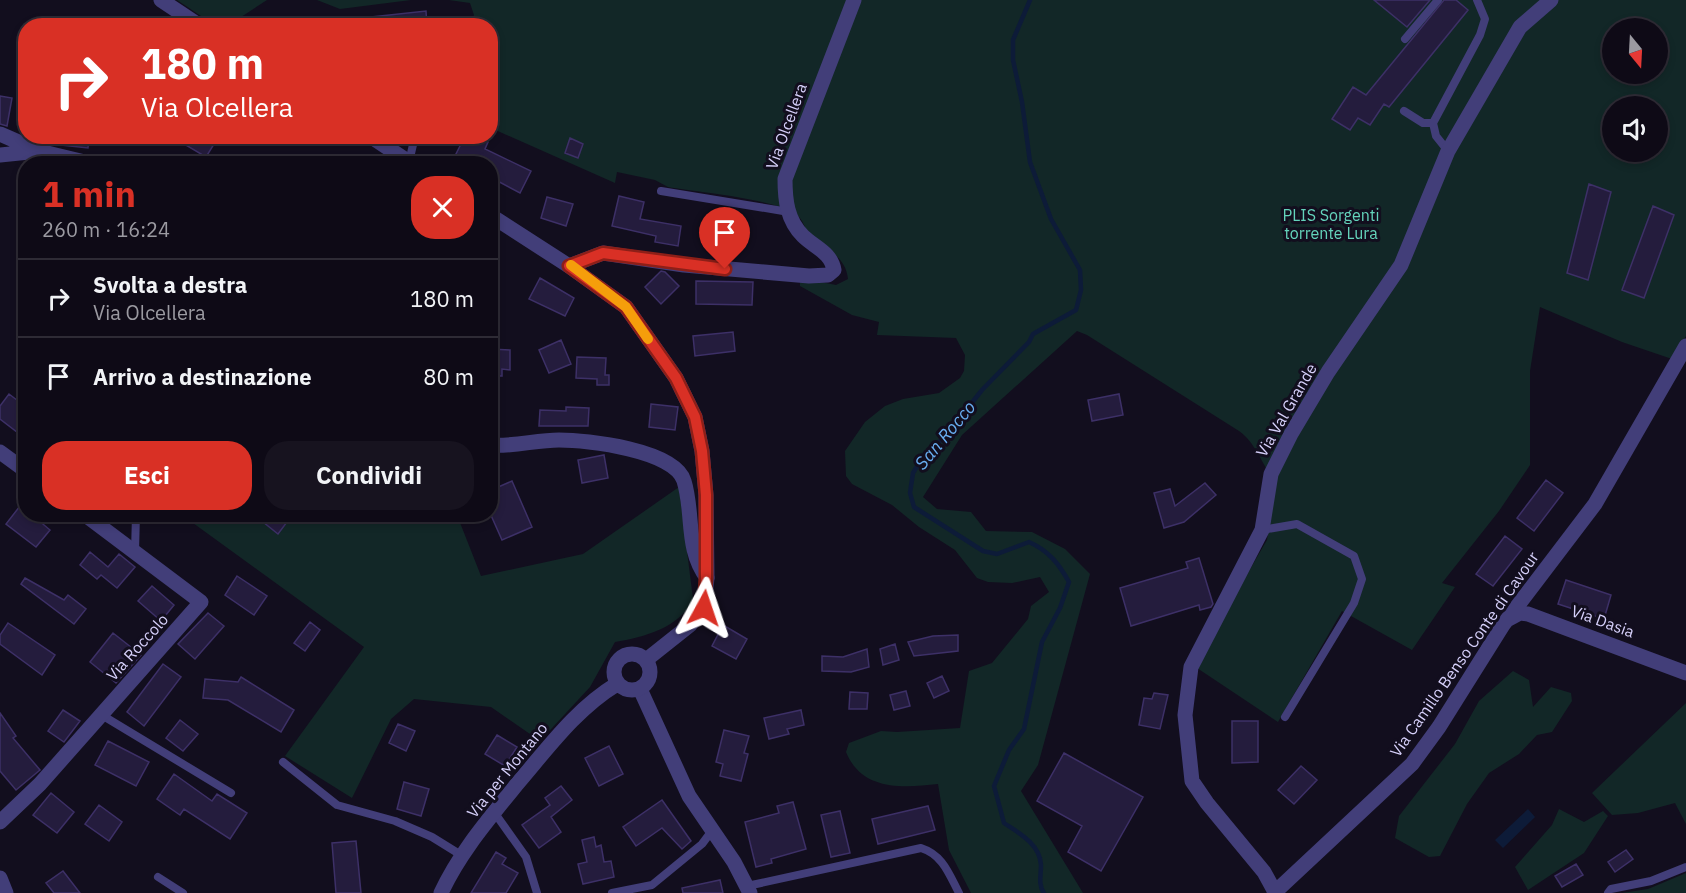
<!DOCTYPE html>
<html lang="it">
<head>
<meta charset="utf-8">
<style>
  body { margin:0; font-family:"IBM Plex Sans",sans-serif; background:#17131f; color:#f1f3f6; height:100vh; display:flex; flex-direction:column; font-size:22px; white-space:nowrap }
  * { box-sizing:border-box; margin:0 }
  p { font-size:20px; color:#9b9aa1 }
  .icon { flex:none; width:33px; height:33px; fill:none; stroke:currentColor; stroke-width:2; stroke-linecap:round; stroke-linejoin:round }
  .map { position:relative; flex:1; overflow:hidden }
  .drawer { position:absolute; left:18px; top:156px; width:480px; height:366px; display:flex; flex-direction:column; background:#0e0a16; border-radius:24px; box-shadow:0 3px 9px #0003,0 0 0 2px #2e2b35 }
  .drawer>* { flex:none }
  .guide { position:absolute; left:18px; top:18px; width:480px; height:126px; border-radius:24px; box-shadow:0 3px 9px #0003,0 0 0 2px #2e2b35; background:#d93025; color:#fff; overflow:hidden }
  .needle { width:39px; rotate:162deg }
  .fabs { position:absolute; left:1602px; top:18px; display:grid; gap:12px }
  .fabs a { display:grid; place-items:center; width:66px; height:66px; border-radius:50%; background:#0e0a16; box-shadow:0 3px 9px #0003,0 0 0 2px #2e2b35; font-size:30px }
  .pin { position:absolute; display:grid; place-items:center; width:51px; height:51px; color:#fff; margin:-62px -26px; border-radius:50% 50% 50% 0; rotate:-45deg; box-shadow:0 0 6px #0007 }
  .pin .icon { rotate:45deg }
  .me { position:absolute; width:66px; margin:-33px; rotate:5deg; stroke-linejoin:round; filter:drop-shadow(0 0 4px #0008) }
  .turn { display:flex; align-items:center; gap:21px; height:126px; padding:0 24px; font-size:27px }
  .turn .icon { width:78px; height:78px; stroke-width:2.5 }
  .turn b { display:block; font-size:42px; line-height:51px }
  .round { display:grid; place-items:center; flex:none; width:63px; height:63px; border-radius:24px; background:#17131f }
  .headline { display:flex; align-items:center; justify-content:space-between; height:102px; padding:0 24px }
  h1 { font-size:36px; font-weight:800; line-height:45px; color:#d93025 }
  .primary-button { display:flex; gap:12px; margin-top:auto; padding:12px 24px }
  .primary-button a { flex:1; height:69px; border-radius:24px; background:#d93025; color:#fff; font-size:24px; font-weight:800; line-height:69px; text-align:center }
  .primary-button a+a { background:#17131f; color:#f1f3f6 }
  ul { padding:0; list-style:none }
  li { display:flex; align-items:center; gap:18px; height:78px; padding:0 24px; border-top:2px solid #2e2b35 }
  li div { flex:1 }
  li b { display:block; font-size:22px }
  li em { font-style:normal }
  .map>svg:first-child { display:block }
</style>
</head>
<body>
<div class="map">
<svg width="1686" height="893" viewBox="0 0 1686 893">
  <rect width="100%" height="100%" fill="#120e1e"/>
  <!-- green -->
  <path fill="#122727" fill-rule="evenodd" d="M177,0H267C217,32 227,33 177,0Z
    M317,0H411L340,9Z
    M449,0H1686V336L1672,359L1622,342L1540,307L1530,371V465L1499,511L1442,583L1455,587L1412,650L1342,611L1278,722L1197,668L1203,650L1267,540L1275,481C1261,464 1257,444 1239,431L1087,335L1077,331L962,435L923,497L937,509L971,512L986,531L1032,532L1065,549L1090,574L1038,765L1021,791L1083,893H971L949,850L938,784C902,788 862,791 846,752L849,743L881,731L897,732L960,728L969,671L992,663L1028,619L1031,606L1049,592L1040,577L1012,583L988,582L977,578L955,550L919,527L892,505L852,484L846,476L845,451L865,422L885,406L903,399L939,393L960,378L964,371L965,355L956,338L877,335L879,322L852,315L800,286V278L836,285L848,279C846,258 829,250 813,239C805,233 805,222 798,216C780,199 695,192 668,187L655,180L617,172L615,183L491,128L490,26L469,25L474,15L470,3ZM1612,28H1658V74H1612ZM1612,106H1658V152H1612Z
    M679,487L693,599C680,628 644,637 615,642L590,687L540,741L491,707L414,699L391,719L352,798L285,756L364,647L182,515H457L481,576L583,554Z
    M1513,671L1529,680L1533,707L1551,687L1571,693L1572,701L1552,732L1537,735L1519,754L1489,773L1467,804L1440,856L1429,857L1395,838L1399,816L1455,744L1479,701Z
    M1686,703V824L1675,803L1638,813L1612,815L1592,793Z
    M1559,809L1584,822L1603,811L1608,816L1584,853L1528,890L1515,867L1552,825Z
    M1686,873V893H1622L1648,889Z"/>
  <!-- water -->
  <path fill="#0d1b38" d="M1528,809L1535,817L1503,848L1495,840Z"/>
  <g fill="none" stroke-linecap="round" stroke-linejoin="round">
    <!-- stream -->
    <path stroke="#0d1b38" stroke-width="4.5" d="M1030,0L1013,40V60L1022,102L1030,162L1051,219L1080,270L1081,290L1076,310L1033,334L1029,342L982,390L948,433L921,460L913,473L910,493L914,507L983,551L997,554L1029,542C1049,551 1059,564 1069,582L1060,608L1042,642L1024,729L1009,750L994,786L1004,823C1019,833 1040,844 1041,865C1041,875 1038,885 1044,893"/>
  </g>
  <!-- building -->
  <path fill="#241c3d" stroke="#3d3067" stroke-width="1.5" d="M1374,0H1430L1407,27Z
    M1444,0H1456L1468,10L1389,107L1384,104L1370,125L1358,118L1350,130L1332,119L1353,87L1366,95Z
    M426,11L427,26H362V18Z
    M0,96L12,98L7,126L0,124Z
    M52,136H89L88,148L52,144Z
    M188,136H219L206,157L184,144Z
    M465,136H477L488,142L485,149L531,171L520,193L490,177V164H471L455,156Z
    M570,138L583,144L578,158L565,153Z
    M1589,184L1611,192L1588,280L1567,273Z
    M619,196L644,202L640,219L681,226L678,246L655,242L656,236L612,226Z
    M547,197L573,204L566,226L541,218Z
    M1653,206L1674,215L1644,298L1622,290Z
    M709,221L733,227L728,249L704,243Z
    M661,271L665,272L679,286L661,304L645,287Z
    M540,278L574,298L565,316L529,299Z
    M696,281L753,282L752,305L696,304Z
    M733,332L735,351L695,356L693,336Z
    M561,340L571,364L549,373L539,350Z
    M490,349L510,350V370L502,369V376H490Z
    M577,357L606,358L605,375H609V385H597V379L576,378Z
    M9,394L26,407V439L0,419V406Z
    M1119,394L1123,415L1092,421L1088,400Z
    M651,404L678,407L675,430L649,427Z
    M566,407L589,408L588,426H539L540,410L566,411Z
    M604,455L608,478L582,483L578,460Z
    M1546,480L1563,493L1534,531L1517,518Z
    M512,481L532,527L502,540L490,513V498L498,495L496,488Z
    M1205,483L1216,495L1184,522L1164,528L1154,493L1170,489L1175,506Z
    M20,506L26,510V514H31L50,530L36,547L6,524Z
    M253,514H293L278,534Z
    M1505,536L1522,549L1493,586L1476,574Z
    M90,552L108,567L119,554L135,567L117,588L101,575L97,579L80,565Z
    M1199,558L1213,604L1211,607L1200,610L1199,605L1131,626L1120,588L1188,568L1186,562Z
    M237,576L267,596L254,615L225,595Z
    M25,578L64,600L68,595L86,609L74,624L21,584Z
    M1566,580L1611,595L1604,619L1558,604Z
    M152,586L174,605L161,621L138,601Z
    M208,613L224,626L195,659L178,644Z
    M310,622L320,630L305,651L294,643Z
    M8,623L55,655L42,675L0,644V635Z
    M723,625L747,639L736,659L712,646Z
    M113,633L141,655L116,683L90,662Z
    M958,635V651L914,656L908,642L933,636Z
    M895,644L899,660L883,665L880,649Z
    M867,649L869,667L851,672L822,671V656L843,657Z
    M163,664L181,677L144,726L127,712Z
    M942,676L949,691L934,698L927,683Z
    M241,677L294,710L281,732L228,700L203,698L205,679L238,682Z
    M906,691L910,706L894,710L890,695Z
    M850,692L868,693L867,709H849Z
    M1154,693L1168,695L1160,729L1139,725L1144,698L1152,699Z
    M63,710L80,721L64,742L48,731Z
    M801,710L804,725L787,729L789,734L769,739L764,718Z
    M0,713L16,736L13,738L40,770L16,790L0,771Z
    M180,720L198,734L183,751L166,738Z
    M1232,721H1258V762L1232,763Z
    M398,724L415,731L406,751L389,743Z
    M724,730L749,736L744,753L748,754L741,781L720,776L723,764L716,762Z
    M497,735L517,747L505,766L485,754Z
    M108,741L149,762L136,786L95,765Z
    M609,746L623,774L599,786L585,758Z
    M1064,753L1143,797L1101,871L1068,852L1082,826L1037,801Z
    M1301,766L1317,780L1294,804L1278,790Z
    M174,774L212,801L217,794L247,813L230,839L184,809L180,815L157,799Z
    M404,782L429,789L421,816L397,809Z
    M561,786L572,800L551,817L561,832L539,848L522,825L550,805L545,798Z
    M51,793L74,812L57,833L33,815Z
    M662,800L691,841L682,849L662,828L636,846L623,827Z
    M793,802L806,849L771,859L772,863L756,867L745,822L779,813L777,806Z
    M99,805L122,822L109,841L85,824Z
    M928,806L935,830L878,844L872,819Z
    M840,811L850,853L831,857L821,815Z
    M594,837L596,847L601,845L604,862L611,861L614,877L583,884L578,864L587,862L582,840Z
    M356,841L361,893H336L332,843Z
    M1626,850L1633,859L1615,872L1608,862Z
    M496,852L506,858L502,864L518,873L506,893H471Z
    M1576,864L1583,875L1562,887L1555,876Z
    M63,871L80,893H54L46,883Z
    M720,880L723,893H683L682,888Z"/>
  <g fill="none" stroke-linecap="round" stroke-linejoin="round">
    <!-- service -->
    <path stroke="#423e79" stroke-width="8" d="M1405,39L1438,0
      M1404,111L1423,123H1433
      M1448,151L1436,136L1433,123L1480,35L1485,19L1477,0
      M409,162L415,136
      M661,191L789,212
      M1262,530L1297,524L1354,556L1362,579L1354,603L1285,717
      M135,552L136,514
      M100,714L231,793
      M283,762L337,805L395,821L432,837L461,855
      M494,812L526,857L537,893
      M158,877L183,893
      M747,886L921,848C943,855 949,874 959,893
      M612,893L652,885L702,844L711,832
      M1608,893L1611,889L1651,881L1686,867"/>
    <!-- minor -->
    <path stroke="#423e79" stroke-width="15" d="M0,134L39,151L93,164
      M0,155L39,151
      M569,266L603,253L684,265L809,276L828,275L834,270C831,252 814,247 803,236C787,220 785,200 785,179L854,0
      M490,445C513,447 536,440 559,440C587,440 675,450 684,481C694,513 685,549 707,578
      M0,452L26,471
      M1507,620L1520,613L1528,614L1686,673
      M640,689L689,796L734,862L750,893
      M0,822L40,784L201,602L84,514
      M0,878L6,893
      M1275,892L1264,872L1207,803L1192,781L1185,715L1191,667L1262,530L1271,474L1291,434L1328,372L1401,265L1448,151L1520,27L1551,0
      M1274,893L1412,764L1439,727L1503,625L1595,504L1686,346"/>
    <!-- tertiary -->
    <path stroke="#423e79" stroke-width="15" d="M161,0L200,26
      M370,136L412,164
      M490,215L569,266L626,307L676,378L695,417L702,451L706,495L707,578L704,607L690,625L646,660
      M614 672a18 18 0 1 1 36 0a18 18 0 1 1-36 0Z
      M441,893C460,852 489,819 517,784C548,748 576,709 617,684"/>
  </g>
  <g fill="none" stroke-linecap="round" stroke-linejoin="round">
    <defs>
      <path id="route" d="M704,608L706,578V495L702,451L695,417L676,378L626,307L569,266L603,253L725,269"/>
    </defs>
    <!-- route casing -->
    <use href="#route" stroke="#8d1f18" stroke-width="15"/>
    <!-- route -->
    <use href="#route" stroke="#d93025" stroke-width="10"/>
    <!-- slow -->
    <path stroke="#f59e0b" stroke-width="10" d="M571,265L626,307L648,339"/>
  </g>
  <g text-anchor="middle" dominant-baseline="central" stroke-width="6" stroke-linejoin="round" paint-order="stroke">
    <!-- street labels -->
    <g font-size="16" fill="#d6d0fa" stroke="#120e1e">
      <text transform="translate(786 126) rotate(-70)">Via Olcellera</text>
      <text transform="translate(1286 410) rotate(-60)">Via Val Grande</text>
      <text transform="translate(1603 621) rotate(20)">Via Dasia</text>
      <text transform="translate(137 647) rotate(-48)">Via Roccolo</text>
      <text transform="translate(1464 654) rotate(-55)">Via Camillo Benso Conte di Cavour</text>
      <text transform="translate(507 770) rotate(-51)">Via per Montano</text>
    </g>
    <!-- park labels -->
    <g font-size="16" fill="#64d3bb" stroke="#120e1e">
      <text x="1331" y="215">PLIS Sorgenti<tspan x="1331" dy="18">torrente Lura</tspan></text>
    </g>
    <!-- water labels -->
    <g font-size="18" font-style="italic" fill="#68adf0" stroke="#120e1e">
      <text transform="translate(945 435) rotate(-50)">San Rocco</text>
    </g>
  </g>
</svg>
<div class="fabs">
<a><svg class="needle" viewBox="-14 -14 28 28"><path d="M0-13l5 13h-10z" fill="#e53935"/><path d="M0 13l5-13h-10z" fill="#9b9aa1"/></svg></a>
<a><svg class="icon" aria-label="sound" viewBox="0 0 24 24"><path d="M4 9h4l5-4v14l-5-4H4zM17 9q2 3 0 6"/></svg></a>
</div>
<div class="pin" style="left:725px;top:269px;background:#d93025"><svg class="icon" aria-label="arrive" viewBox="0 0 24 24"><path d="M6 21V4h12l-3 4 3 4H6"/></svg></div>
<svg class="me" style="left:704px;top:608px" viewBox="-20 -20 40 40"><path d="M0-17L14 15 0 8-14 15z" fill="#d93025" stroke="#fff" stroke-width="4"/></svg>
<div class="guide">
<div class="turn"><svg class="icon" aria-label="right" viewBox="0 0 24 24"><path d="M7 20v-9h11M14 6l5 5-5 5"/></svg><div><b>180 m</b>Via Olcellera</div></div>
</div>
<section class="drawer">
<div class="headline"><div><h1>1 min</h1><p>260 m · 16:24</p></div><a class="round" style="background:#d93025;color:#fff"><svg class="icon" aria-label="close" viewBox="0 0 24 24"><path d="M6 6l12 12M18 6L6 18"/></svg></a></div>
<ul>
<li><svg class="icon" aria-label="right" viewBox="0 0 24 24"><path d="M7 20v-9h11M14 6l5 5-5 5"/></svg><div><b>Svolta a destra</b><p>Via Olcellera</p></div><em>180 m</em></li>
<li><svg class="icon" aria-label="arrive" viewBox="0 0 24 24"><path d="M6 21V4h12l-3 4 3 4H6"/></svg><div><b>Arrivo a destinazione</b></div><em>80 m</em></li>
</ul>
<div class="primary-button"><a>Esci</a><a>Condividi</a></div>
</section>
</div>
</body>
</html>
